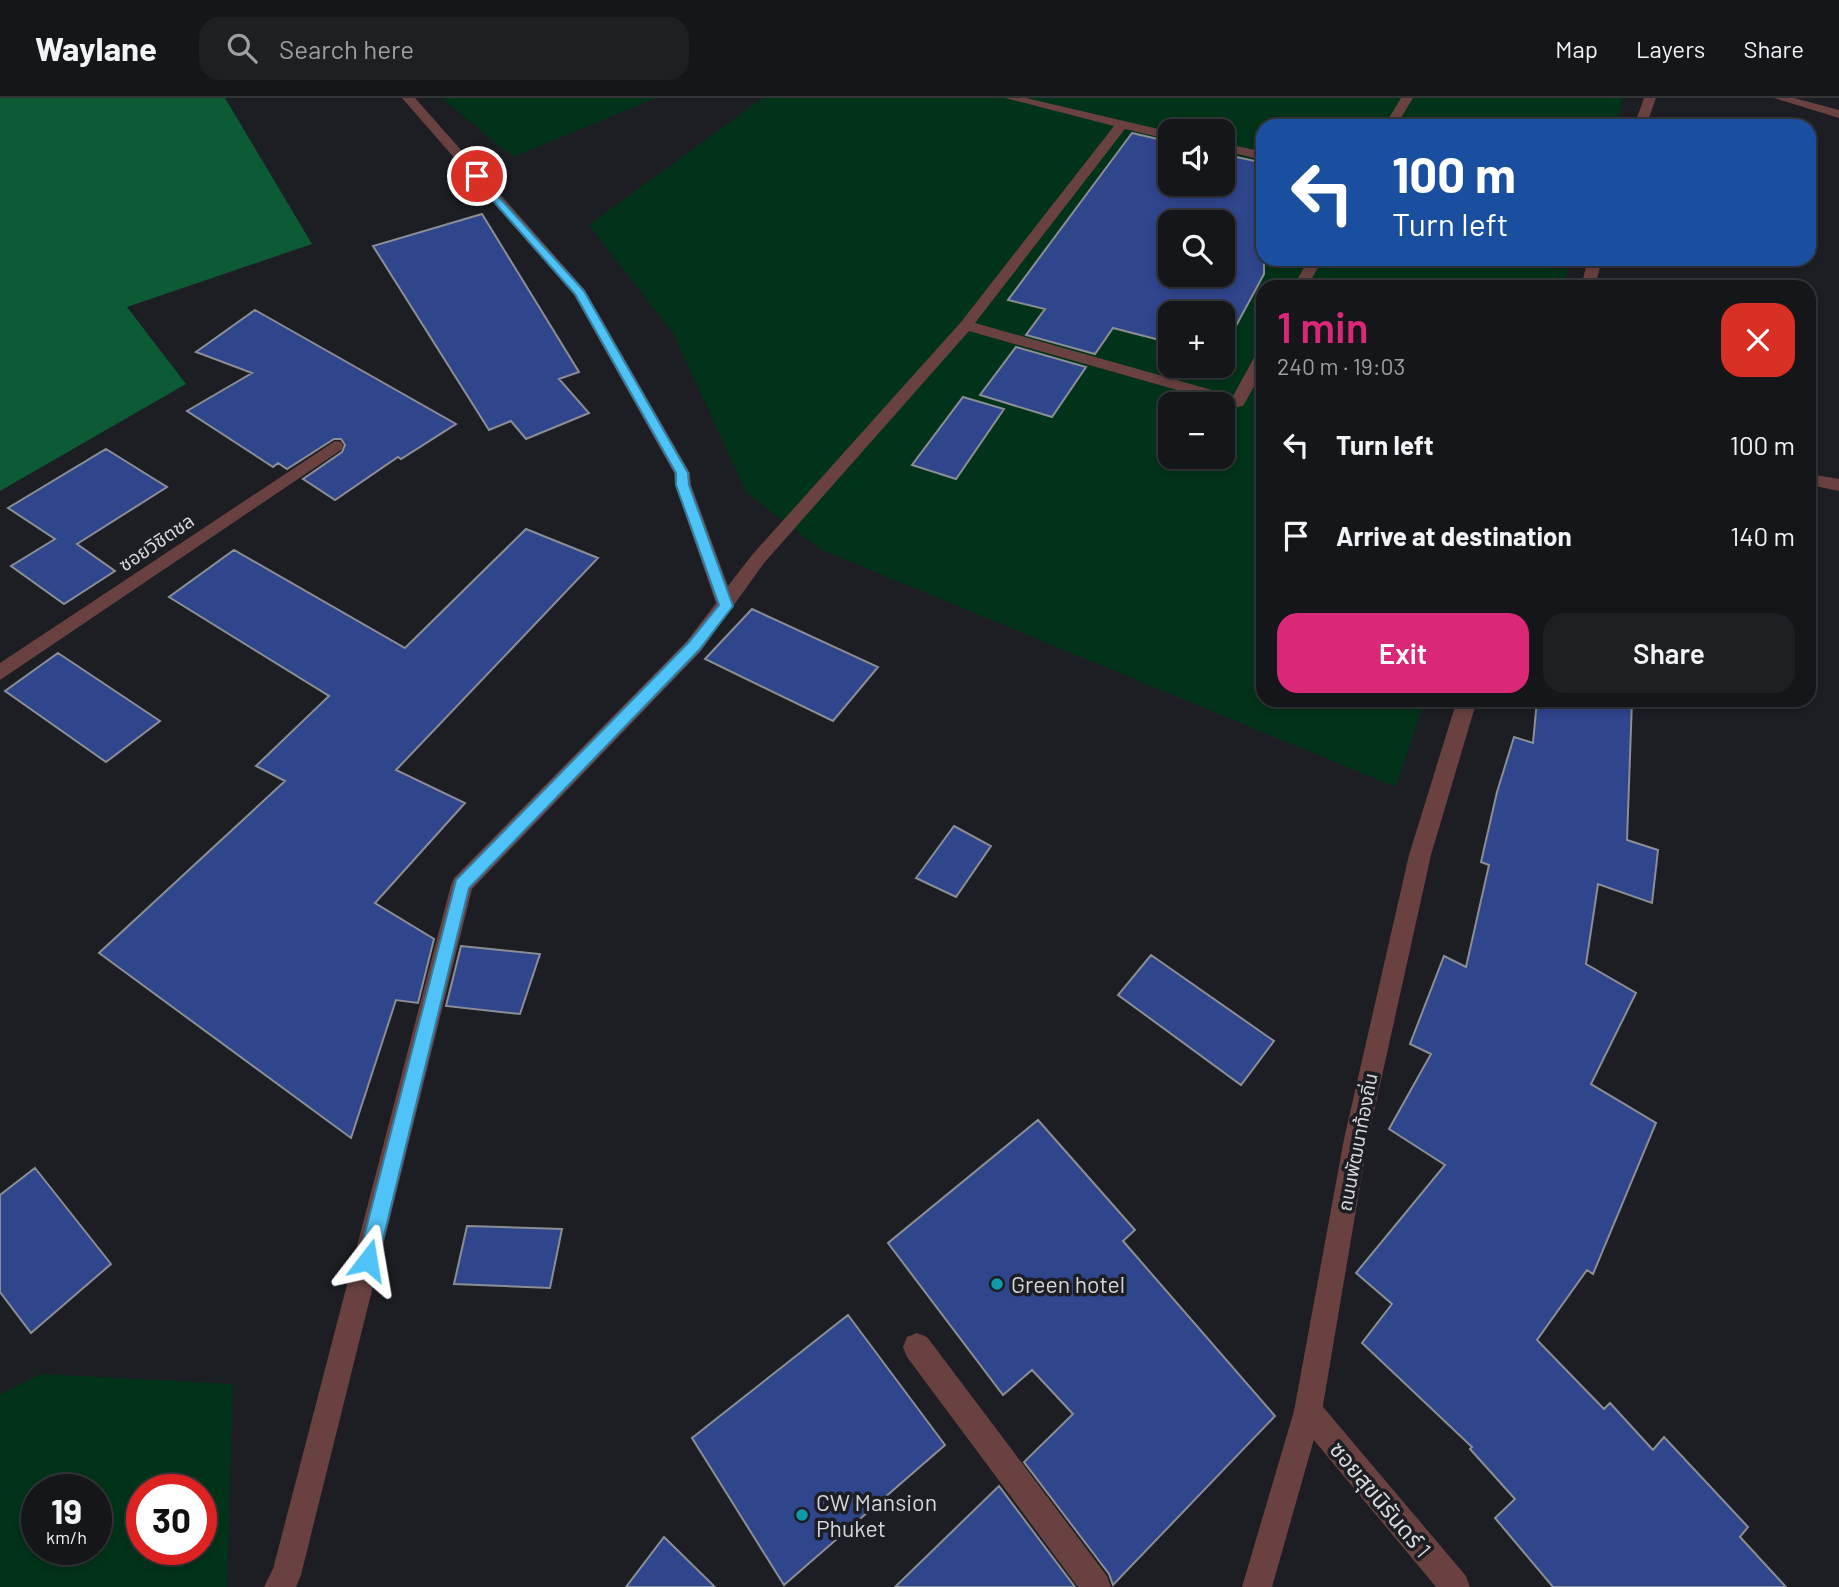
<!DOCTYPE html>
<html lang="en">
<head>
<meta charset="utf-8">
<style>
  body { margin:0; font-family:Barlow,"Noto Sans Thai",sans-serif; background:#1e1f23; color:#f1f3f6; height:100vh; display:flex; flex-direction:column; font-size:26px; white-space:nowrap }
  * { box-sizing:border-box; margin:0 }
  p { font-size:23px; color:#9d9fa2 }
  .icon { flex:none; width:38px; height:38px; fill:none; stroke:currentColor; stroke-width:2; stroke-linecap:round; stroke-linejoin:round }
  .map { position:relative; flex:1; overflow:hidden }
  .panel { position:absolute; left:1256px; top:182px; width:560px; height:427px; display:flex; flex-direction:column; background:#15161a; border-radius:21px; box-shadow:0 4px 10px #0003,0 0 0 2px #343539 }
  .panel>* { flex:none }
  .hud { position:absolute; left:1256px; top:21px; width:560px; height:147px; border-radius:21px; box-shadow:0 4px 10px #0003,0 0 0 2px #343539; background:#1a4fa0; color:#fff; overflow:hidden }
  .controls { position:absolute; left:1158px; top:21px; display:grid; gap:14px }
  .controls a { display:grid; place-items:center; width:77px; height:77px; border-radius:14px; background:#15161a; box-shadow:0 4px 10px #0003,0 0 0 2px #343539; font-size:35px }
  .speed { position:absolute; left:21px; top:1376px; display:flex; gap:14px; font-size:35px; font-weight:700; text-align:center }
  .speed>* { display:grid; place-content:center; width:91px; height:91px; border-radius:50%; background:#15161a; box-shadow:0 4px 10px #0003,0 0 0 2px #343539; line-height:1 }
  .speed small { font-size:18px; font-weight:400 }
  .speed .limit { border:10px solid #d22; background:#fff; color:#111 }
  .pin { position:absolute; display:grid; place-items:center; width:60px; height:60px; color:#fff; margin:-30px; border:4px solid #fff; border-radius:50%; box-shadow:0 2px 7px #0007 }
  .me { position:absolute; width:77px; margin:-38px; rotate:14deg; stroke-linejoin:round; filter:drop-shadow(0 0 5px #0008) }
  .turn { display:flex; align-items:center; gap:24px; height:147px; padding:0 21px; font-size:32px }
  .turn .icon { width:91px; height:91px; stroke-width:2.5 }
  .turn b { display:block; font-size:49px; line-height:60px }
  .round { display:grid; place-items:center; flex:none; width:74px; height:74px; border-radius:21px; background:#1e1f23 }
  .overview { display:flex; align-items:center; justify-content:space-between; height:119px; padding:0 21px }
  h1 { font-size:42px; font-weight:600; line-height:52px; color:#db2777 }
  .cta { display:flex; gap:14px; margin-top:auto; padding:14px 21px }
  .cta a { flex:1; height:80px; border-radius:21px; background:#db2777; color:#fff; font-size:28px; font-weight:600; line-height:80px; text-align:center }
  .cta a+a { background:#1e1f23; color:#f1f3f6 }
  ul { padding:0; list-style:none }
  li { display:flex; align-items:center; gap:21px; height:91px; padding:0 21px }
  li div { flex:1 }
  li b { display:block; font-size:26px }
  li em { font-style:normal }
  header { display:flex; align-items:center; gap:42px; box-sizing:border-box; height:98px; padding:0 35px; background:#15161a; border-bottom:2px solid #343539 }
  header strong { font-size:33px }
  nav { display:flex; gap:38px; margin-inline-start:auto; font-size:24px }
  .search { width:490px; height:63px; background:#1e1f23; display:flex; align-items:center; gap:18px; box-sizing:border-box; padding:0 24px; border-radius:21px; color:#9d9fa2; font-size:26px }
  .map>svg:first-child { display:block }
</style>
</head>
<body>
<header>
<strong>Waylane</strong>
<div class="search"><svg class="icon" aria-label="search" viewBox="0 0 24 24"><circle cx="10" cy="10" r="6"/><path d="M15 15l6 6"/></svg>Search here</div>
<nav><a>Map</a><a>Layers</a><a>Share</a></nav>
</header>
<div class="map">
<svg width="1839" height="1489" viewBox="0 0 1839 1489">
  <rect width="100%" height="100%" fill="#1c1e23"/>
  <!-- green -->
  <path fill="#003319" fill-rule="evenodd" d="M442,0H656L513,59Z
    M763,0H1624L1615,28H1264V161H1571L1562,189H1264V602H1425L1396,689L820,451L746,394L673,235L589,127ZM1171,33H1223V86H1171ZM1171,124H1223V177H1171ZM1171,215H1223V268H1171ZM1171,306H1223V359H1171Z
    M41,1276L233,1286L227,1489H0V1297ZM37,1391H96V1451H37ZM142,1391H201V1451H142Z"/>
  <!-- forest -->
  <path fill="#0c5b34" d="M0,0H225L312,146L127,209L186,286L0,393Z"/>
  <!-- building -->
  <path fill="#2f458c" stroke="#8b8e94" stroke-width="2" fill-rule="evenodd" d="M1132,35L1171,44V86H1223V56L1264,65V176L1223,252V215H1171V245L1113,230L1095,256L1026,237L1045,211L1008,202ZM1171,124H1223V177H1171Z
    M482,116L579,274L559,281L589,315L526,341L511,323L489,332L373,148Z
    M255,212L456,326L401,361L398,359L335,402L303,381L342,354L345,347L341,341H334L287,371L278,365L273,369L187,313L252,275L196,254Z
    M1016,249L1086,269L1052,319L980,297Z
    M963,299L1004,311L956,381L912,367Z
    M106,351L167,389L77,446L115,473L64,506L11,468L55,441L8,410Z
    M526,431L598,460L396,672L465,705L375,805L434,841L418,905L396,902L351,1040L99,855L285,683L256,668L329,598L169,499L234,452L405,550Z
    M752,511L878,569L833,623L705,561Z
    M58,555L160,623L106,664L5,593Z
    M1537,602H1632L1627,742L1658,752L1652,805L1598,786L1586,866L1636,895L1591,986L1656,1025L1593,1176L1587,1172L1537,1242L1604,1311L1610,1305L1653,1352L1664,1339L1748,1429L1740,1439L1786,1489H1553L1495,1420L1515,1401L1470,1351L1472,1349L1362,1245L1392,1206L1356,1175L1445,1067L1389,1031L1431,956L1410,946L1444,858L1466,869L1489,767L1481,764L1497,694L1514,639L1533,645Z
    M954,728L991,748L956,799L916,780Z
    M461,848L540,856L520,916L446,908Z
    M1151,857L1274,943L1241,987L1118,897Z
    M1038,1022L1135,1132L1123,1143L1275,1318L1113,1487L1109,1476L1024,1364L1073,1316L1032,1272L1003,1297L888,1145Z
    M35,1070L111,1166L31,1235L0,1194V1097Z
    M467,1128L562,1131L550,1190L454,1186Z
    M848,1217L945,1347L784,1487L692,1340Z
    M999,1388L1075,1489H895Z
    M664,1439L715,1489H626Z"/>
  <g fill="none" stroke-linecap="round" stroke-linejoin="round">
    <!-- service -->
    <path fill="#684140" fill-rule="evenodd" d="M917,1235L927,1239L1107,1478L1111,1489H1078L907,1259L903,1249L907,1239Z"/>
    <!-- minor -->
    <path fill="#684140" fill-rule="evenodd" d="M402,0H415L585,192L690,375L691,387L728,488L752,457L961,224L1114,28L1005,0H1026L1171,34V42L1125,31L975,225L1233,298L1256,256L1264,252V271L1243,308L1237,309L969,233L764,465L701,553L472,791L301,1477L296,1489H264L273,1471L451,787L454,780L687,543L716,505L675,387L674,375L574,197Z
      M1401,0H1413L1396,28H1384Z
      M1774,0H1794L1839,12V20Z
      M1223,45L1264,54V62L1223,53Z
      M1309,161H1323L1307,189H1293Z
      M335,343L341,344L343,348L341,352L0,582V565Z
      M1810,376L1839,381V393L1810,387Z
      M1308,1299L1318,1303L1466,1478L1470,1489H1436L1298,1323L1294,1313L1298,1303Z"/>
    <!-- tertiary -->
    <path fill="#684140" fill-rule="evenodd" d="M1644,0H1656L1646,28H1634Z
      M1588,161H1602L1595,189H1581Z
      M1457,602H1477L1431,757L1368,1041L1322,1313L1272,1489H1242L1294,1313L1344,1041L1409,757Z"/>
  </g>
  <!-- route -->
  <path fill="#4fc3f7" stroke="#337fa1" stroke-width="2" d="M477,75L584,193L688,375L689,387L733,508L699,552L469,790L378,1162L375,1169L368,1171L361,1169L358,1162L456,782L689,544L719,507L676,387V375L575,196L473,80V76Z"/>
  <!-- markers -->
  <g fill="#0f9aa8" stroke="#1c1e23" stroke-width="2.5">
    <circle cx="997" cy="1186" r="7"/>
    <circle cx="802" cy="1417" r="7"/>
  </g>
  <g text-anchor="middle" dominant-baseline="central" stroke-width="7" stroke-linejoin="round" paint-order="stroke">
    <!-- street labels -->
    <g font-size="19" fill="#d7d8db" stroke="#1c1e23">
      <text transform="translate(156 444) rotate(-34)">ซอยวิชิตชล</text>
      <text transform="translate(1357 1044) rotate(-79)">ถนนพัฒนาท้องถิ่น</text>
    </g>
    <!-- near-poi labels -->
    <g font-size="23" fill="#d7d8db" stroke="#1c1e23" text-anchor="start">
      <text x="1011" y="1186">Green hotel</text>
      <text x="816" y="1404">CW Mansion<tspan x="816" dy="26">Phuket</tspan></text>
    </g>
    <!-- near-street labels -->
    <g font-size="23" fill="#d7d8db" stroke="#1c1e23">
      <text transform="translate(1381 1401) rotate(50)">ซอยสุขนิรันดร์ 1</text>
    </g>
  </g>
</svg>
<div class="controls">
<a><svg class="icon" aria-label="sound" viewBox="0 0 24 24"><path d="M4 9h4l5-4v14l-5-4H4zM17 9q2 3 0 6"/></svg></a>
<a><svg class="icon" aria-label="search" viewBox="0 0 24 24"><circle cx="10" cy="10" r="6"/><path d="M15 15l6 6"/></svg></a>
<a>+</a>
<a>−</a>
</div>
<div class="speed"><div>19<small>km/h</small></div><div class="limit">30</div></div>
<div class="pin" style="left:477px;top:78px;background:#d93025"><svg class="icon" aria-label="arrive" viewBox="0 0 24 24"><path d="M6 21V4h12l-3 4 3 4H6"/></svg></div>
<svg class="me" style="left:368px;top:1162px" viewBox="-20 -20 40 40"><path d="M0-17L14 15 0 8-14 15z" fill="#4fc3f7" stroke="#fff" stroke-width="4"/></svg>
<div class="hud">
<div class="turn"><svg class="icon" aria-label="left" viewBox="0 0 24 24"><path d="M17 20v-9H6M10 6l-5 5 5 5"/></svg><div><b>100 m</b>Turn left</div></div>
</div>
<section class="panel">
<div class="overview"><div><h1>1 min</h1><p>240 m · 19:03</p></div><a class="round" style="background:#d93025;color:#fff"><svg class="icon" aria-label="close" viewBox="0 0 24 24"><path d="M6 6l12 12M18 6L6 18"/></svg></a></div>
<ul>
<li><svg class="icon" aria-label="left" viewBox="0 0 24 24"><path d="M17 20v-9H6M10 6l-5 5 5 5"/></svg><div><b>Turn left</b></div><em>100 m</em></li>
<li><svg class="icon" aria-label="arrive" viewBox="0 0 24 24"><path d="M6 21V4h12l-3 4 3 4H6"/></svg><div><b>Arrive at destination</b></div><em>140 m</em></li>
</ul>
<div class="cta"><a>Exit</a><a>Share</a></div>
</section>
</div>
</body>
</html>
